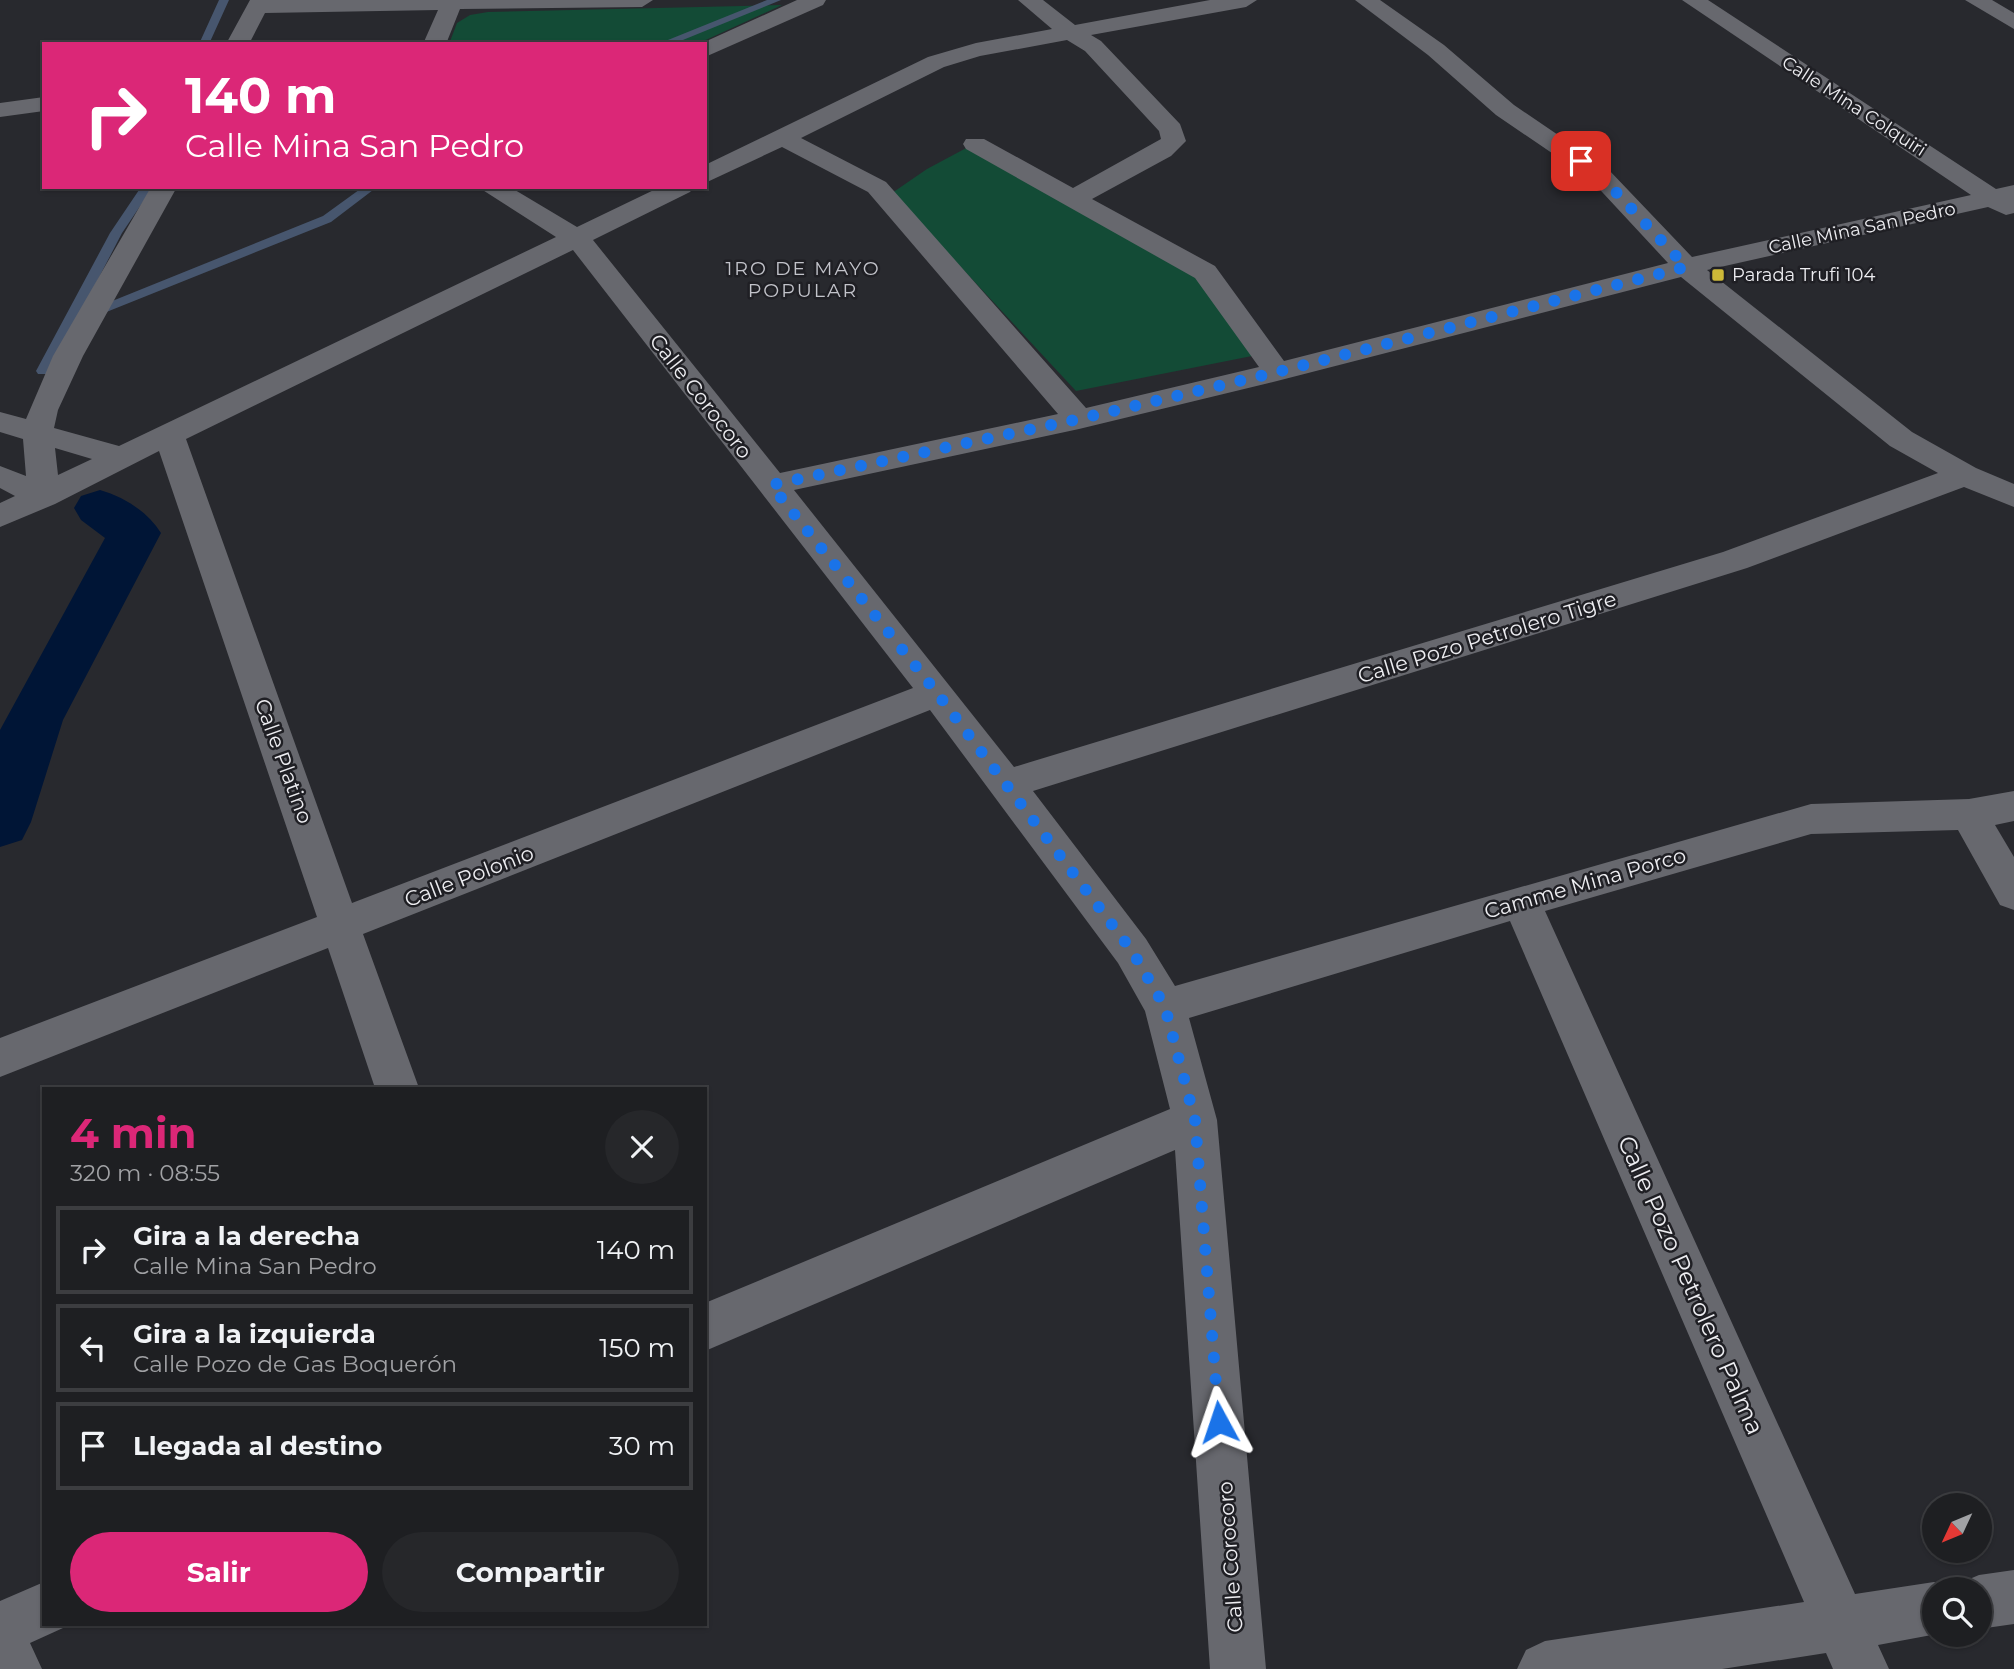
<!DOCTYPE html>
<html lang="es">
<head>
<meta charset="utf-8">
<style>
  body { margin:0; font-family:Montserrat,sans-serif; background:#26272a; color:#f1f3f6; height:100vh; display:flex; flex-direction:column; font-size:26px; white-space:nowrap }
  * { box-sizing:border-box; margin:0 }
  p { font-size:23px; color:#a1a2a5 }
  .icon { flex:none; width:38px; height:38px; fill:none; stroke:currentColor; stroke-width:2; stroke-linecap:round; stroke-linejoin:round }
  .map { position:relative; flex:1; overflow:hidden }
  .drawer { position:absolute; left:42px; top:1087px; width:665px; height:539px; display:flex; flex-direction:column; background:#1e1f22; border-radius:0px; box-shadow:0 2px 5px #0004,0 0 0 2px #3c3d40 }
  .drawer>* { flex:none }
  .banner { position:absolute; left:42px; top:42px; width:665px; height:147px; border-radius:0px; box-shadow:0 2px 5px #0004,0 0 0 2px #3c3d40; background:#db2777; color:#fff; overflow:hidden }
  .needle { width:46px; rotate:226deg }
  .fabs { position:absolute; left:1922px; top:1493px; display:grid; gap:14px }
  .fabs a { display:grid; place-items:center; width:70px; height:70px; border-radius:50%; background:#1e1f22; box-shadow:0 2px 5px #0004,0 0 0 2px #3c3d40; font-size:35px }
  .pin { position:absolute; display:grid; place-items:center; width:60px; height:60px; color:#fff; margin:-30px; border-radius:14px; box-shadow:0 4px 10px #0006 }
  .me { position:absolute; width:77px; margin:-38px; rotate:355deg; stroke-linejoin:round; filter:drop-shadow(0 0 5px #0008) }
  .turn { display:flex; align-items:center; gap:24px; height:147px; padding:0 28px; font-size:32px }
  .turn .icon { width:91px; height:91px; stroke-width:2.5 }
  .turn b { display:block; font-size:49px; line-height:60px }
  .round { display:grid; place-items:center; flex:none; width:74px; height:74px; border-radius:37px; background:#26272a }
  .summary { display:flex; align-items:center; justify-content:space-between; height:119px; padding:0 28px }
  h1 { font-size:42px; font-weight:700; line-height:52px; color:#db2777 }
  .button { display:flex; gap:14px; margin-top:auto; padding:14px 28px }
  .button a { flex:1; height:80px; border-radius:42px; background:#db2777; color:#fff; font-size:28px; font-weight:700; line-height:80px; text-align:center }
  .button a+a { background:#26272a; color:#f1f3f6 }
  ul { padding:0; list-style:none }
  li { display:flex; align-items:center; gap:21px; height:88px; margin:0 14px 10px; padding:0 14px; border:4px solid #3c3d40; border-radius:0px }
  li div { flex:1 }
  li b { display:block; font-size:26px }
  li em { font-style:normal }
  .map>svg:first-child { display:block }
</style>
</head>
<body>
<div class="map">
<svg width="2014" height="1669" viewBox="0 0 2014 1669">
  <rect width="100%" height="100%" fill="#28292e"/>
  <!-- green -->
  <path fill="#134b36" d="M782,5L697,44H449L457,23L470,15L488,12Z
    M970,146L1197,275L1252,356L1076,391L892,193L927,169Z"/>
  <g fill="none" stroke-linecap="round" stroke-linejoin="round">
    <!-- stream -->
    <path fill="#47566e" fill-rule="evenodd" d="M219,0H229L209,44H199Z
      M767,0H781L673,44H658Z
      M141,187H153L122,233L80,314L323,216L363,187H377L331,222L74,325L48,374H38L36,371L110,233Z"/>
    <!-- canal -->
    <path fill="#001536" fill-rule="evenodd" d="M100,490C124,497 147,511 161,533L63,720L31,822L22,840L0,847V730L105,538L81,520L74,508L81,496Z"/>
    <!-- minor -->
    <path fill="#67686e" fill-rule="evenodd" d="M250,0H653L642,7L460,9L446,44H423L438,10L265,13L249,44H226Z
      M797,0H826L823,5L705,57V44H700Z
      M1018,0H1043L1075,25L1210,0H1257L1246,7L1091,35L1101,41L1180,124L1186,141L1171,156L1092,199L1215,266L1284,361L1668,263L1590,179L1496,115L1428,55L1355,0H1380L1444,45L1514,105L1608,169L1692,257L1971,195L1682,0H1708L1996,189L2014,185V213L2006,215L1988,207L1707,270L1912,432L1976,468L2014,484V507L1964,487L1747,568L1033,791L1146,939L1175,986L1811,804L1969,799L2014,791V821L1995,825L2014,857V910L2000,905L1958,830L1811,834L1545,911L1855,1594L1934,1582L1951,1589H1934V1634H1937L1878,1645L1889,1669H1833L1826,1653L1722,1669H1517L1526,1650L1545,1641L1804,1602L1510,921L1189,1018L1217,1120L1266,1669H1210L1175,1150L705,1351V1303L1170,1109L1145,1011L1118,963L930,710L363,934L419,1088H375L328,948L0,1077V1038L317,917L159,451L55,504L0,527V503L15,496L0,488V466L26,476L23,439L0,432V412L26,419L53,356L151,187H177L83,356L58,410L54,428L119,446L556,237L478,187H510L577,227L660,187H694L690,192L593,240L780,473L1058,414L868,192L782,147L705,183V165L928,57L976,43L1052,29ZM1067,40L1085,51L1159,131L1161,139L1073,188L984,139H966L963,144L966,149L1195,278L1259,367L1086,408L886,182L801,138L944,67L980,56ZM573,250L913,688L352,903L186,439ZM1681,277L1890,446L1938,473L1723,552L1014,767L794,490L1079,429L1277,381ZM55,448L92,459L58,475Z
      M1965,0H1992L2014,13V29Z
      M44,97V111L0,117V103Z
      M2014,1570V1624L1979,1629V1589H1958L1960,1583L1979,1575Z
      M44,1582V1624H65L63,1628L30,1643L42,1669H0V1601Z"/>
  </g>
  <g fill="none" stroke-linecap="round" stroke-linejoin="round">
    <!-- route -->
    <path stroke="#1a73e8" stroke-width="12" stroke-dasharray="0 21.6" d="M1219,1422L1195,1120L1165,1007L1132,951L937,693L771,485L1079,419L1277,372L1686,267L1599,174L1581,161"/>
  </g>
  <!-- markers -->
  <rect fill="#cdb938" stroke="#1f1f24" stroke-width="2.5" x="1711" y="268" width="14" height="14" rx="3.5"/>
  <g text-anchor="middle" dominant-baseline="central" stroke-width="5" stroke-linejoin="round" paint-order="stroke">
    <!-- far-street labels -->
    <g font-size="18" fill="#ededf1" stroke="#1f1f24">
      <text transform="translate(1854 106) rotate(33)">Calle Mina Colquiri</text>
      <text transform="translate(1862 228) rotate(-12)">Calle Mina San Pedro</text>
    </g>
    <!-- far-poi labels -->
    <g font-size="18" fill="#ededf1" stroke="#1f1f24" text-anchor="start">
      <text x="1732" y="275">Parada Trufi 104</text>
    </g>
    <!-- far-neighbourhood labels -->
    <g font-size="19" letter-spacing="2" fill="#c2c3ca" stroke="#1f1f24">
      <text x="803" y="268">1RO DE MAYO<tspan x="803" dy="22">POPULAR</tspan></text>
    </g>
    <!-- street labels -->
    <g font-size="21" fill="#ededf1" stroke="#1f1f24">
      <text transform="translate(701 396) rotate(52)">Calle Corocoro</text>
      <text transform="translate(1487 637) rotate(-17)">Calle Pozo Petrolero Tigre</text>
      <text transform="translate(284 761) rotate(70)">Calle Platino</text>
      <text transform="translate(469 876) rotate(-21)">Calle Polonio</text>
      <text transform="translate(1585 883) rotate(-16)">Camme Mina Porco</text>
      <text transform="translate(1230 1557) rotate(-94)">Calle Corocoro</text>
    </g>
    <!-- near-street labels -->
    <g font-size="24" fill="#ededf1" stroke="#1f1f24">
      <text transform="translate(1691 1285) rotate(66)">Calle Pozo Petrolero Palma</text>
    </g>
  </g>
</svg>
<div class="fabs">
<a><svg class="needle" viewBox="-14 -14 28 28"><path d="M0-13l5 13h-10z" fill="#e53935"/><path d="M0 13l5-13h-10z" fill="#a1a2a5"/></svg></a>
<a><svg class="icon" aria-label="search" viewBox="0 0 24 24"><circle cx="10" cy="10" r="6"/><path d="M15 15l6 6"/></svg></a>
</div>
<div class="pin" style="left:1581px;top:161px;background:#d93025"><svg class="icon" aria-label="arrive" viewBox="0 0 24 24"><path d="M6 21V4h12l-3 4 3 4H6"/></svg></div>
<svg class="me" style="left:1219px;top:1422px" viewBox="-20 -20 40 40"><path d="M0-17L14 15 0 8-14 15z" fill="#1a73e8" stroke="#fff" stroke-width="4"/></svg>
<div class="banner">
<div class="turn"><svg class="icon" aria-label="right" viewBox="0 0 24 24"><path d="M7 20v-9h11M14 6l5 5-5 5"/></svg><div><b>140 m</b>Calle Mina San Pedro</div></div>
</div>
<section class="drawer">
<div class="summary"><div><h1>4 min</h1><p>320 m · 08:55</p></div><a class="round"><svg class="icon" aria-label="close" viewBox="0 0 24 24"><path d="M6 6l12 12M18 6L6 18"/></svg></a></div>
<ul>
<li><svg class="icon" aria-label="right" viewBox="0 0 24 24"><path d="M7 20v-9h11M14 6l5 5-5 5"/></svg><div><b>Gira a la derecha</b><p>Calle Mina San Pedro</p></div><em>140 m</em></li>
<li><svg class="icon" aria-label="left" viewBox="0 0 24 24"><path d="M17 20v-9H6M10 6l-5 5 5 5"/></svg><div><b>Gira a la izquierda</b><p>Calle Pozo de Gas Boquerón</p></div><em>150 m</em></li>
<li><svg class="icon" aria-label="arrive" viewBox="0 0 24 24"><path d="M6 21V4h12l-3 4 3 4H6"/></svg><div><b>Llegada al destino</b></div><em>30 m</em></li>
</ul>
<div class="button"><a>Salir</a><a>Compartir</a></div>
</section>
</div>
</body>
</html>
